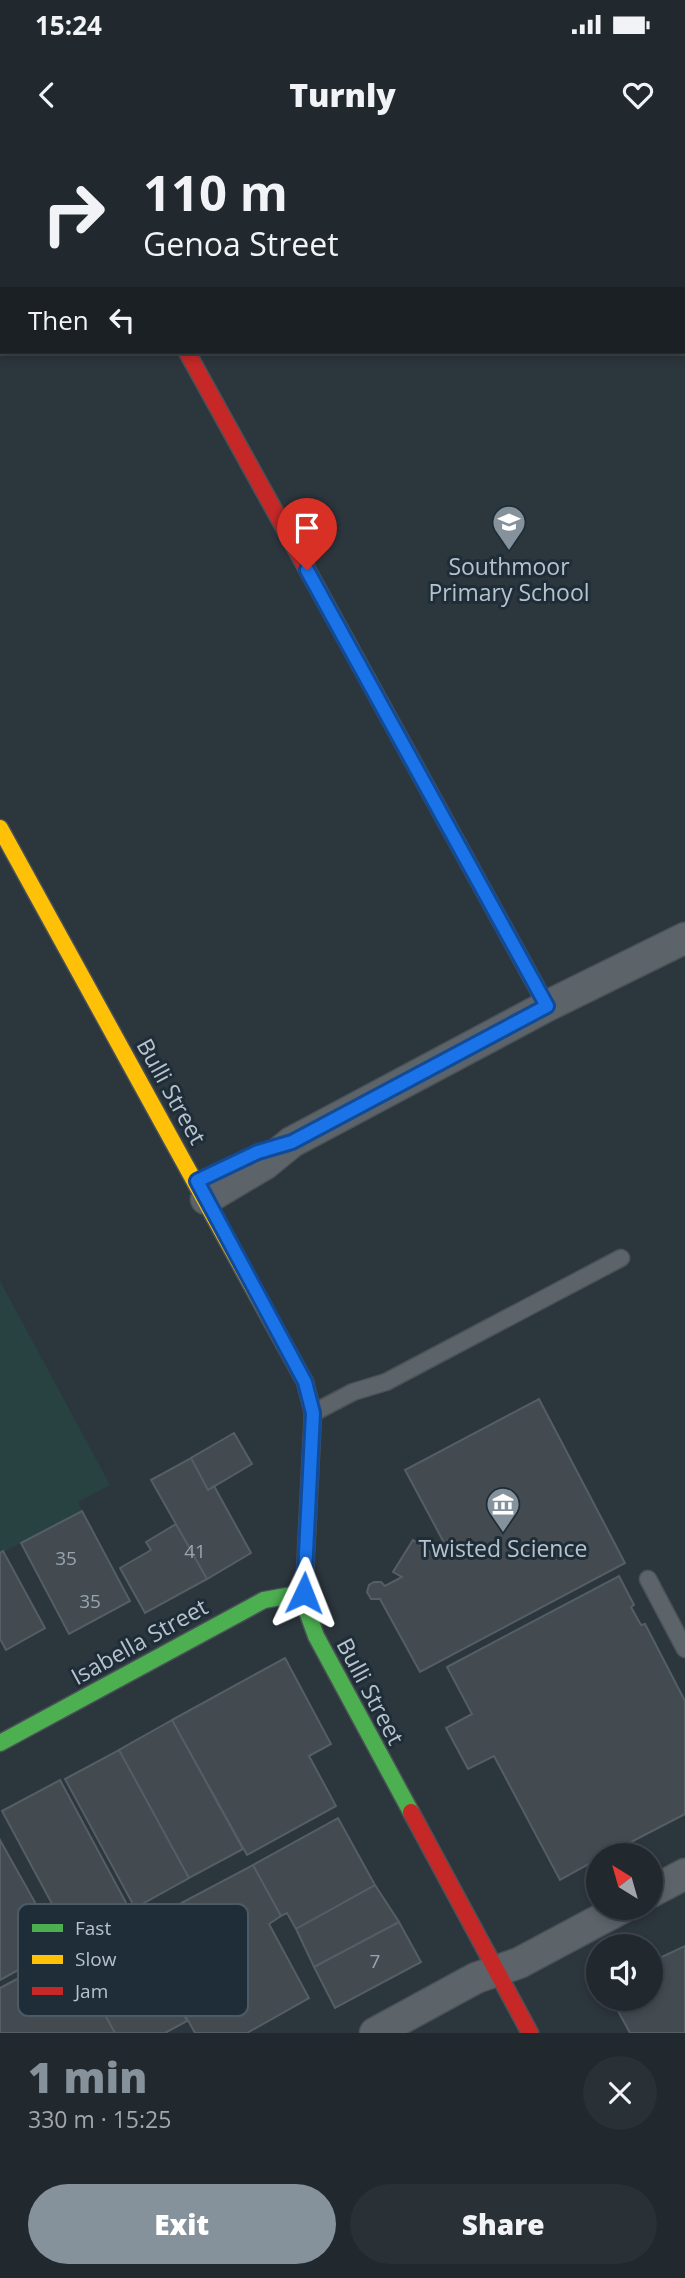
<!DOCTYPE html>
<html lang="en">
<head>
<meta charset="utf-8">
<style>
  body { margin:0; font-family:"Open Sans",sans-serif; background:#293036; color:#f1f3f6; height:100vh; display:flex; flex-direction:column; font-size:26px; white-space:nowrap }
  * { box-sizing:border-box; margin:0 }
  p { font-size:23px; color:#a2a6aa }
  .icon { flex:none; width:38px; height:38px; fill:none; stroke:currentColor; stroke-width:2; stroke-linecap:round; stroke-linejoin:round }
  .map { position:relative; height:1893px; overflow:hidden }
  .drawer { display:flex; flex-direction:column; background:#21282e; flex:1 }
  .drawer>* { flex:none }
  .guide { position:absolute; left:0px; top:0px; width:686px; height:214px; box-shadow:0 4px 10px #0003,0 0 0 2px #3e444a; background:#21282e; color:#f1f3f6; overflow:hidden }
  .needle { width:46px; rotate:323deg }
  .buttons { position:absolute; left:586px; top:1703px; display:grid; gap:14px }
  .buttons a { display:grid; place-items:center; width:77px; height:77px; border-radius:50%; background:#21282e; box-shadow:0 4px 10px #0003,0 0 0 2px #3e444a; font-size:35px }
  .pin { position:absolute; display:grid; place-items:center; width:60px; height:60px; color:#fff; margin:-72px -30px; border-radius:50% 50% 50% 0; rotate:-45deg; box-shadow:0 0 7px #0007 }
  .pin .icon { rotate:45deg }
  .me { position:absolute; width:77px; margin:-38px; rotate:2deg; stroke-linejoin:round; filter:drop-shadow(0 0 5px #0008) }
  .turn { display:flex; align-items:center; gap:24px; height:147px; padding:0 28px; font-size:32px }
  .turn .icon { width:91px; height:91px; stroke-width:2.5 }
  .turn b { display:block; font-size:49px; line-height:60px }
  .then { display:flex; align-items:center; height:66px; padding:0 28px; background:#0003; gap:14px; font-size:26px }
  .round { display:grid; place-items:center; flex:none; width:74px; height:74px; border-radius:37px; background:#293036 }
  .headline { display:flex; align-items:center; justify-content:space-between; height:119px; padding:0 28px }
  h1 { font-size:42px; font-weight:800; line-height:52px; color:#86929b }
  .action { display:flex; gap:14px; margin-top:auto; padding:14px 28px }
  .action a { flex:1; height:80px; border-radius:42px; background:#86929b; color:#fff; font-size:28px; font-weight:800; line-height:80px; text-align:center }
  .action a+a { background:#293036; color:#f1f3f6 }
  .status { display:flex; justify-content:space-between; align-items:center; height:49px; padding:0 35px; background:#21282e; direction:ltr }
  .status svg { height:19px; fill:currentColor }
  header { display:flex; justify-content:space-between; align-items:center; height:91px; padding:0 28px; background:#21282e; font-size:32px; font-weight:800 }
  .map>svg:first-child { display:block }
</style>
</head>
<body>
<div class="status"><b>15:24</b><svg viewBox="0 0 49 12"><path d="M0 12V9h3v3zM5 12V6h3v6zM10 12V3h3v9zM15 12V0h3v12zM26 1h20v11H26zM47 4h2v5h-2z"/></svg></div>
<header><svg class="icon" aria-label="back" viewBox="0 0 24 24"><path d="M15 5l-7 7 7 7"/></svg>Turnly<svg class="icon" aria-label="heart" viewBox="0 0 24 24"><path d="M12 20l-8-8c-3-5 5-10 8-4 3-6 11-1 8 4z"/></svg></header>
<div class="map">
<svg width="685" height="1893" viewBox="0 0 685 1893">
  <rect width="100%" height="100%" fill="#2c363d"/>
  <!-- green -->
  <path fill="#284242" d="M0,1141L110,1345L78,1362L82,1371L0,1414Z"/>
  <!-- building -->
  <path fill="#434b51" stroke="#545e64" stroke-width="2" d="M539,1259L625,1423L420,1532L380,1459H371L367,1452L369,1445L374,1442H381L385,1446L402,1437L393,1432L413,1400L438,1417L449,1412L405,1330Z
    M234,1293L252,1324L208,1350L191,1318Z
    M191,1318L208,1350L214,1346L251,1413L207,1439L151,1340Z
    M82,1371L130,1461L69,1494L21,1403Z
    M176,1384L207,1439L145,1473L120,1428L151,1410L146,1402Z
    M3,1411L45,1488L6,1510L0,1499V1413Z
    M619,1436L634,1465L631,1467L641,1485L645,1484L685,1561V1674L606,1715H598V1719L560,1740L494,1616L468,1629L446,1588L472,1574L447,1527Z
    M285,1518L331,1604L309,1616L336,1666L247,1715L172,1580Z
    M172,1580L243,1709L189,1738L119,1610Z
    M119,1610L189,1738L135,1768L65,1639Z
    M60,1640L130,1770L72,1801L2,1671Z
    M338,1678L375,1745L296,1789L287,1773L281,1776L253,1725Z
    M0,1700L60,1807L0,1840Z
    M253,1725L281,1776L269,1784L309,1858L247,1893H195L136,1787Z
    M375,1745L399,1782L314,1827L296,1789Z
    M130,1778L187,1881L165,1893H115L70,1811Z
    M399,1782L421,1822L335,1868L314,1827Z
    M685,1806V1893H630L611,1858H651V1822Z
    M70,1811L115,1893H0V1848Z"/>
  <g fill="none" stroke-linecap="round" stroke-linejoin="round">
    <defs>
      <path id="lane" d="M313,1273L353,1252L386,1242L621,1118
        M648,1439L685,1509"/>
      <path id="street" d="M70,0L71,2
        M206,1059L265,1024L292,1002L547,866L685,798
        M651,1752L685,1734
        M375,1893L476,1838L519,1823L622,1768"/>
      <path id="fast" d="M284,1204L305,1242L313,1273L304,1453L307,1471L316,1496L411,1672
        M0,1603L264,1460L304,1453"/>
      <path id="slow" d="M346,500L547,866
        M0,688L284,1204"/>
      <path id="jam" d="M187,212L346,500
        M411,1672L530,1893"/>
    </defs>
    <!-- lane casing -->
    <use href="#lane" stroke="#4a5157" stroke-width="19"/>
    <!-- street casing -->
    <use href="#street" stroke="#4a5157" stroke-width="33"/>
    <!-- fast casing -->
    <use href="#fast" stroke="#4a5157" stroke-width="19"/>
    <!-- slow casing -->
    <use href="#slow" stroke="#4a5157" stroke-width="19"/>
    <!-- jam casing -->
    <use href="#jam" stroke="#4a5157" stroke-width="19"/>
    <!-- lane -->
    <use href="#lane" stroke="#5c646a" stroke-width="16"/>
    <!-- street -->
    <use href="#street" stroke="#5c646a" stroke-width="30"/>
    <!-- fast -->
    <use href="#fast" stroke="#4caf50" stroke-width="16"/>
    <!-- slow -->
    <use href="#slow" stroke="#ffc107" stroke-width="16"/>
    <!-- jam -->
    <use href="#jam" stroke="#c62828" stroke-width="16"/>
  </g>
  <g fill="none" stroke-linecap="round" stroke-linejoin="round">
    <defs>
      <path id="route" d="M304,1453L313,1273L305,1242L197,1041L258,1012L292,1002L547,866L307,430"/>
    </defs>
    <!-- route casing -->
    <use href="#route" stroke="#114b97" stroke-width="18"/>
    <!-- route -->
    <use href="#route" stroke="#1a73e8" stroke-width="12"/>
  </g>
  <!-- icons -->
  <defs>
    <symbol id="school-pin" viewBox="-11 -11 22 30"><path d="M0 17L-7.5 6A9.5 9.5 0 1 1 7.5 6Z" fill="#86929b" stroke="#1e2d38"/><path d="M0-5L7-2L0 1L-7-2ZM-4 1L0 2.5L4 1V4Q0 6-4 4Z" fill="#fff"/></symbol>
    <symbol id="museum-pin" viewBox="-11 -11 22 30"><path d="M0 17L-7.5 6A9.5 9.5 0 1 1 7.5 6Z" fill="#86929b" stroke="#1e2d38"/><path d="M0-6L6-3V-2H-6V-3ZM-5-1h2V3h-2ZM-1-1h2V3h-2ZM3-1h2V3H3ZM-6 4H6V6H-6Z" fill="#fff"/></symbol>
  </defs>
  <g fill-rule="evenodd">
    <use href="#school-pin" x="490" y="363" width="38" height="52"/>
    <use href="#museum-pin" x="484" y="1345" width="38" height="52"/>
  </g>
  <g text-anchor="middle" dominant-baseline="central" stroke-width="6" stroke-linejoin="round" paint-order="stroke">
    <!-- number labels -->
    <g font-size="19" fill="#99a5ae">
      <text x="195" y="1411">41</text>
      <text x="66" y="1418">35</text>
      <text x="90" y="1461">35</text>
      <text x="375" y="1821">7</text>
    </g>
    <!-- poi labels -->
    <g font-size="23" fill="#b6c3cd" stroke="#1e2d38">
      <text x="509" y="426">Southmoor<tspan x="509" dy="26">Primary School</tspan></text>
      <text x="503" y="1408">Twisted Science</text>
    </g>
    <!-- street labels -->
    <g font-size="23" fill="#b6c3cd" stroke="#1e2d38">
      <text transform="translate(172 951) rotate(61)">Bulli Street</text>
      <text transform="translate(139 1501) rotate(-29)">Isabella Street</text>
      <text transform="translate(371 1551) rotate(62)">Bulli Street</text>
    </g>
  </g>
  <!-- legend -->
  <rect x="18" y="1764" width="230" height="112" rx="10" fill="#1e2d38" stroke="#4c5a65" stroke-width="2"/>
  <rect x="32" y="1784" width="31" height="8" fill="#4caf50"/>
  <rect x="32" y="1815" width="31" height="9" fill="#ffc107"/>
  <rect x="32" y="1847" width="31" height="8" fill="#c62828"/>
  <g font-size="19" fill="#b6c3cd">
    <text x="75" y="1795">Fast</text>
    <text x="75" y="1826">Slow</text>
    <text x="75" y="1858">Jam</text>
  </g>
</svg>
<div class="buttons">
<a><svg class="needle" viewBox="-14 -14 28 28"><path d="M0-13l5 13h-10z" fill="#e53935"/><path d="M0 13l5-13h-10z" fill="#a2a6aa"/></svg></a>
<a><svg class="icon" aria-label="sound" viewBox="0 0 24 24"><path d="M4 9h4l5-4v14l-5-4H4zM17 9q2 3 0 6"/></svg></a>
</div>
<div class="pin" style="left:307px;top:430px;background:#d93025"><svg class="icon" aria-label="arrive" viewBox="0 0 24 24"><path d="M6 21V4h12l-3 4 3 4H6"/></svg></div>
<svg class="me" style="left:304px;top:1453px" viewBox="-20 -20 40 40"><path d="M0-17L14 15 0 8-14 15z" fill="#1a73e8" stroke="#fff" stroke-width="4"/></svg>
<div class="guide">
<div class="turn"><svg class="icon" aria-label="right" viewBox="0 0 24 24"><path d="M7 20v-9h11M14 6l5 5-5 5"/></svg><div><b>110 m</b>Genoa Street</div></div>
<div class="then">Then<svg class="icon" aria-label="left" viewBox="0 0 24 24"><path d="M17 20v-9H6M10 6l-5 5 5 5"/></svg></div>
</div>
</div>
<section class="drawer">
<div class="headline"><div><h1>1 min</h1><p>330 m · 15:25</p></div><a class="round"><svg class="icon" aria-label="close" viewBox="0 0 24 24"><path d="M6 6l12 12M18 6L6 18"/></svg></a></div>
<div class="action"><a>Exit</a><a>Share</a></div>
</section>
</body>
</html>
